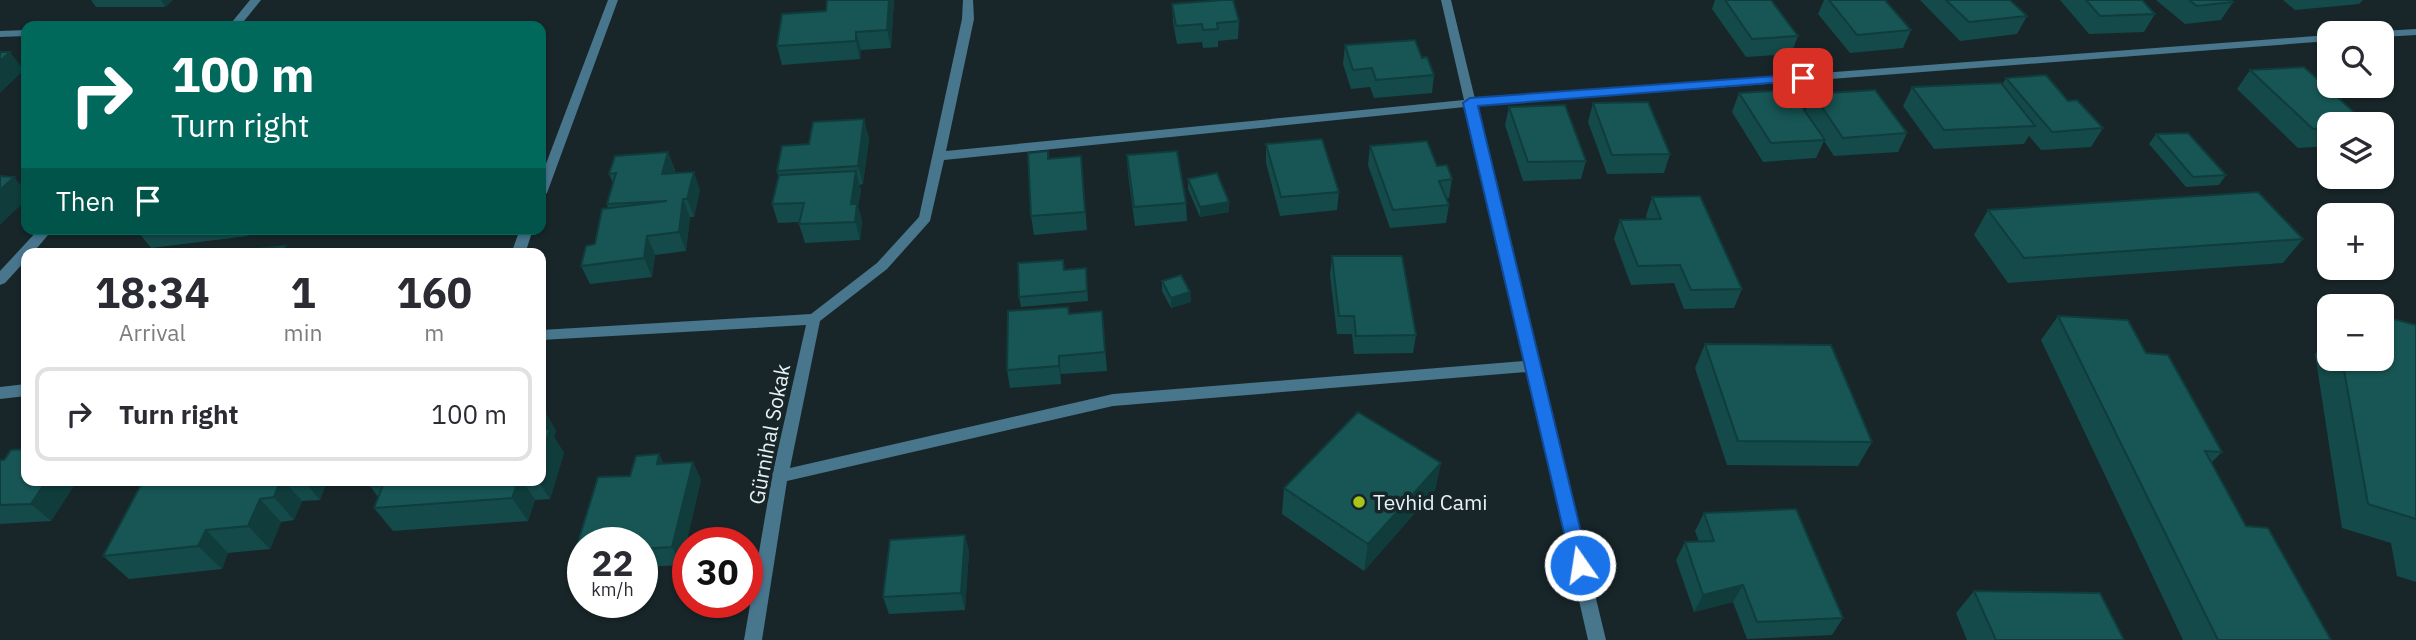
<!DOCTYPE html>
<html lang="en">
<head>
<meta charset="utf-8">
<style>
  body { margin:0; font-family:"IBM Plex Sans",sans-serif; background:#f2f2f3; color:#2b2b33; height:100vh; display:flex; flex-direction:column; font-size:26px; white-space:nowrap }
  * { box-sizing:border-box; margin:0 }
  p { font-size:23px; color:#7c7c81 }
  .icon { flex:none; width:38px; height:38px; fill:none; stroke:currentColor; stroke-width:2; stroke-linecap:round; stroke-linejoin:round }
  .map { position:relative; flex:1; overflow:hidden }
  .details { position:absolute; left:21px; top:248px; width:525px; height:238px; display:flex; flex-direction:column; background:#fff; border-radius:14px; box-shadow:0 2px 5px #0004 }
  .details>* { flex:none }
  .hud { position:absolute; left:21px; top:21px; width:525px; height:214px; border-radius:14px; box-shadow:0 2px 5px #0004; background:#00695c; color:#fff; overflow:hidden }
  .tools { position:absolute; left:2317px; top:21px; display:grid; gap:14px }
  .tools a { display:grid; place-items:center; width:77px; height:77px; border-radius:14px; background:#fff; box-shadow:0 2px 5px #0004; font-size:35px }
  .speed { position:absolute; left:567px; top:527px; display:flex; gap:14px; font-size:35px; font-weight:700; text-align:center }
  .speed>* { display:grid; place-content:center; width:91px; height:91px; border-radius:50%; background:#fff; box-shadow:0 2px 5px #0004; line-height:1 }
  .speed small { font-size:18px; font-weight:400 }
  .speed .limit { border:10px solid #d22; background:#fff; color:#111 }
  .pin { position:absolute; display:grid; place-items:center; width:60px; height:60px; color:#fff; margin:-30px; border-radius:14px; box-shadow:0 4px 10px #0006 }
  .me { position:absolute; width:77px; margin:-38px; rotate:347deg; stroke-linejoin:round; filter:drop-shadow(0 0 5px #0008) }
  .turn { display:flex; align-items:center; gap:24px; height:147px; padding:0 35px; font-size:32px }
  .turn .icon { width:91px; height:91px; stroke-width:2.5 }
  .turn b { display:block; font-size:49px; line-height:60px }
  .then { display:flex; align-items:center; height:66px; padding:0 35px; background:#0003; gap:14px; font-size:26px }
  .eta { display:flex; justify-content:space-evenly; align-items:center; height:119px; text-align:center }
  .eta b { font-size:42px; font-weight:700; line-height:49px }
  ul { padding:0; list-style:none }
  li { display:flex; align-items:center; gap:21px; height:94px; margin:0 14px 10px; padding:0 21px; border:4px solid #e1e1e2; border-radius:14px }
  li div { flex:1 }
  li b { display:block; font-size:26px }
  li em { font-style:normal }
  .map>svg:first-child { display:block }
</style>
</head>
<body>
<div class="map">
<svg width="2416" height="640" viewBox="0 0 2416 640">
  <rect width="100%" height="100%" fill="#182629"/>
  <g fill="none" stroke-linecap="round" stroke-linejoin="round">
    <!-- street -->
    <path fill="#48768d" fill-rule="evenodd" d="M250,0H261L240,26H205L211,23L232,22Z
      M608,0H618L547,193L541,197V177Z
      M963,0H973L974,19L946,151L1464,100L1441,0H1451L1475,99L2329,35V41L1477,106L1606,640H1588L1527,372L1113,406L787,481L762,640H744L772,476L806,325L541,340V330L811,314L877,263L919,217L962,19ZM1465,107L1524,361L1113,394L790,468L820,321L887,269L930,221L944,160Z
      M2416,29V35L2382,37V33H2377L2382,31Z
      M26,30V36L0,37V31Z
      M39,229H53L32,254H26V260L5,283L0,285V271Z
      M520,229H533L525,254H511Z
      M26,384V396L0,399V387Z"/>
  </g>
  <!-- wall -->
  <path fill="#144a49" d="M91,0H173L165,7H96Z
    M894,0L891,48L861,50L860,59L782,65L777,46L826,11Z
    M1715,0H1771L1798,36L1791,54L1746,57L1712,9Z
    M1824,0H1885L1911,30L1903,48L1850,53L1818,14Z
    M1920,0H2010L2027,16L2017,34L1960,41Z
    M2060,0H2142L2155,14L2144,32L2089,34Z
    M2156,0H2231L2233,2L2221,20L2185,24Z
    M2283,0H2363L2359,4L2295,10Z
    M1172,4L1239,21L1238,39L1218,41V47L1203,48L1202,42L1177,44L1173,22Z
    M1345,45L1422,58L1434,75L1432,93L1374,98L1370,87L1351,89L1343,64Z
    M2250,70L2329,124V146L2298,148L2237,89Z
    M2006,78L2068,101L2103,128L2091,147L2041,150L2029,136L2024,144L1934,149L1903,106L1912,87L2002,85Z
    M1739,93L1805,112L1813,94L1907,133L1898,152L1834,156L1824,141L1816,158L1763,162L1732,112Z
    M1593,103L1670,154L1664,173L1607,174L1588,122Z
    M1509,107L1586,161L1581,179L1523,181L1505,125Z
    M2156,134L2226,175L2219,185L2186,187L2149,144Z
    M869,138L863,184L859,185L861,190L858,206L862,222L860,240L805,243L799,224L800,222L778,223L772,204L778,176L777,171Z
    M1266,144L1339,192L1337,210L1280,216L1266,163Z
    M1370,146L1437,166L1452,179L1449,198H1446L1449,205L1446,223L1390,228L1368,165Z
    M668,152L675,170V173L700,190L694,217H690L686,251L655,255L652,277L590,284L581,266L595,244L608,208L607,204L613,183L609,174Z
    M1127,155L1186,203L1187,221L1135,226L1128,174Z
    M1081,156L1087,230L1034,235L1031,216L1049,159Z
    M1188,179L1229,212L1200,217L1188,189Z
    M1652,197L1742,289L1734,308L1684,309L1674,283L1631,285L1614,239L1620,220L1647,219L1646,216Z
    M1988,210L2303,239L2283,263L2008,283L1974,235Z
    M136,229H251L248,236L151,248Z
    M1332,256L1416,335L1413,353L1354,354L1352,334H1337L1330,275Z
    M1086,268L1088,301L1021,307L1019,297L1064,270Z
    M1162,281L1190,292L1191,302L1171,308L1162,291Z
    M1102,311L1107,371L1061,374V384L1010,388L1007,370L1069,314Z
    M2058,316L2146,353L2222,452L2211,463L2246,526L2331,640H2183L2041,340Z
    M2416,325V582L2397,576L2391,543L2342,528L2315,354L2329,339V359H2382Z
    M1705,344L1872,442L1858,466L1727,465L1695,368Z
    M542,407L556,431L554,437L564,453L550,499L535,500L528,521L393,531L374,508L378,497L370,486L372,481H541Z
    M659,454L663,464L693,462L701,480L681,565L643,567L642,570V542H583V569L574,555L630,476Z
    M0,460L26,481H77L51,521L0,524Z
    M1441,463L1435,490L1364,571L1282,514L1284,488Z
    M139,481H327L320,500L302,501L294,520L281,522L270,549L228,553L222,569L129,579L103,556L142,483Z
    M1704,513L1843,618L1832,635L1747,639L1733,602L1694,612L1676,560L1685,542H1699L1695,531Z
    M965,535L969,552L965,610L889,614L883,597Z
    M1974,591L2124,640H1967L1956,613Z"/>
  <!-- shaded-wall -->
  <path fill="#103c3c" d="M161,0H173L165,7Z
    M889,0H894L891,48L887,30Z
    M856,32L861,50L860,59L856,41Z
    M10,52L24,70L0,93V61Z
    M864,119L869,138L863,184L858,166Z
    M668,152L675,170L670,192L662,174Z
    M856,171L861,190L858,206L862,222L860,240L851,204Z
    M694,172L700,190L694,217L687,199Z
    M14,177L26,191V200L0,225V190Z
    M683,199L690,217L686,251L679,232Z
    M1229,202V212L1200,217V207Z
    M244,229H251L248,236Z
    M647,236L655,255L652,277L644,258Z
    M285,246L290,254H281Z
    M1190,292L1191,302L1171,308V298Z
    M1059,356L1061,374V384L1059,366Z
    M542,407L556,431L554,437L564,453L550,499L538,481H541V412Z
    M659,454L668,472L657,464Z
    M693,462L701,480L681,565L672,547Z
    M1441,463L1435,490L1364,571L1368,544Z
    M46,481H77L51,521L31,504Z
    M280,481H284L302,501L294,520L274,497Z
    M304,481H327L320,500Z
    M518,481H523L535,500L528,521L512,498Z
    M260,499L281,522L270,549L248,526Z
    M206,530L228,553L222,569L198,546Z
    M965,535L969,552L965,610L961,593Z
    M1743,585L1733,602L1694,612L1703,595Z"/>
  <!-- building -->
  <path fill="#175655" stroke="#103c3c" stroke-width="2" d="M827,0H889L887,30L856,32V41L777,46L782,14L826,11Z
    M1222,0H1233L1239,21L1217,23L1218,29L1203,30L1202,24L1176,26L1172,4Z
    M1725,0H1771L1798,36L1752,39Z
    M1829,0H1885L1911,30L1857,35Z
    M1946,0H2010L2027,16L1969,22Z
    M2086,0H2142L2155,14L2100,16Z
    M2189,0H2231L2233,2L2197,6Z
    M1415,40L1422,58L1427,57L1434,75L1376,80L1372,68L1353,70L1345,45Z
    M0,52H10L0,61Z
    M2304,67L2367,124H2329V128L2313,129L2250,70Z
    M2046,75L2068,101L2077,100L2103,128L2052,132L2006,78Z
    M2001,83L2035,126L1944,130L1912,87Z
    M1790,90L1825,140L1771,143L1739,93Z
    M1875,90L1907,133L1843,138L1813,94Z
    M1648,102L1670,154L1612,155L1593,103Z
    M1565,105L1586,161L1528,162L1509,107Z
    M864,119L858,166L777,171L782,146L809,144L813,122Z
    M2188,133L2226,175L2193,177L2156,134Z
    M1322,139L1339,192L1281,197L1266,144Z
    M1427,141L1437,166L1447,165L1452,179L1439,181L1449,205L1393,210L1370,146Z
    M1048,151V159L1081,156L1085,212L1031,216L1028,153Z
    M1177,151L1186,203L1134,207L1127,155Z
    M668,152L662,174L694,172L687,199H683L679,232L647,236L644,258L581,266L586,246L595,244L602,209L667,201L607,204L616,173L609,174L615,156Z
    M856,171L851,204H857L855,222L799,224L804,203L772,204L779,175Z
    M1217,173L1229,202L1200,207L1188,179Z
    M0,176L14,177L0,190Z
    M2258,192L2303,239L2024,258L1988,210Z
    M1700,196L1742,289L1691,290L1680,265L1638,266L1620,220L1661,219L1652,197Z
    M285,246L281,254H238L239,251Z
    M1332,256H1402L1416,335L1356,336L1354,316H1339Z
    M1063,260L1064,270L1086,268L1087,291L1019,297L1018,263Z
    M1181,275L1190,292L1171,298L1162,281Z
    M1068,307L1069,314L1102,311L1105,352L1059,356V366L1007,370L1008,311Z
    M2058,316L2128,320L2146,353L2168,355L2222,452L2205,451L2246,526L2268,528L2331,640H2218Z
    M2382,316L2416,325V519L2368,504L2342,359H2382Z
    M1705,344L1831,345L1872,442L1738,441Z
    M1358,412L1441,463L1368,544L1284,488Z
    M541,429H550L541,457Z
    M26,449V481H46L31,504L0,505V460H4L11,450Z
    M659,454L657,464L693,462L672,547L642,549V542H583V555H574L598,477L630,476L636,456Z
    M143,481H280L274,497L260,499L248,526L206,530L198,546L103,556Z
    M372,481H518L512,498L374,508L383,485L370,486Z
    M1796,509L1843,618L1757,622L1743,585L1703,595L1685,542L1714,541L1704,513Z
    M965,535L961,593L883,597L890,540Z
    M1974,591L2100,593L2124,640H1996Z"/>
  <!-- route -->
  <path fill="#1a73e8" stroke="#114b97" stroke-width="2" d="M1803,74L1809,78L1807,80L1478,106L1589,565L1587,571H1573L1463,103L1470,98Z"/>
  <!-- markers -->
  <circle fill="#aac719" stroke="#182629" stroke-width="2.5" cx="1359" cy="502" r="7"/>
  <g text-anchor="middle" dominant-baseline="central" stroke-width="7" stroke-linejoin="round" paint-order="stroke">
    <!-- street labels -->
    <g font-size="21" fill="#e8f1f3" stroke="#182629">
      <text transform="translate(769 434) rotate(-79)">Gürnihal Sokak</text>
    </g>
    <!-- poi labels -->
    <g font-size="21" fill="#e8f1f3" stroke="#182629" text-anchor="start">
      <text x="1373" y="502">Tevhid Cami</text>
    </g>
  </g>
</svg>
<div class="tools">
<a><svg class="icon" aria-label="search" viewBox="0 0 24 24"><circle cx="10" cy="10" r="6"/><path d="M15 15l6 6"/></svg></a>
<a><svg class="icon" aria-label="layers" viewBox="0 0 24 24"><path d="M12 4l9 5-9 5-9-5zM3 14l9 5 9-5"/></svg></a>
<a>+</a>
<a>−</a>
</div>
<div class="speed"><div>22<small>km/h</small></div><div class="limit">30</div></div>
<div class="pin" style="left:1803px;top:78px;background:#d93025"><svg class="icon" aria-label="arrive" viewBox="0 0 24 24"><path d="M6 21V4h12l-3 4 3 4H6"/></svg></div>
<svg class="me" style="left:1580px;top:565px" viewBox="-20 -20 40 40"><circle r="17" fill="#1a73e8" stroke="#fff" stroke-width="3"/><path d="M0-11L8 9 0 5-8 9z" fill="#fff"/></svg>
<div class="hud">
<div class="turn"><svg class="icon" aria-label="right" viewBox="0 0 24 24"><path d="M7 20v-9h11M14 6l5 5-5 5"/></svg><div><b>100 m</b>Turn right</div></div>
<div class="then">Then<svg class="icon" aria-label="arrive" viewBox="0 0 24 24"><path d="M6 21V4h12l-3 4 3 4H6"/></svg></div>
</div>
<section class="details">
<div class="eta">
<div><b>18:34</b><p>Arrival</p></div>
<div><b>1</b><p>min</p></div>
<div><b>160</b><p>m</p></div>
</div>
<ul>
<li><svg class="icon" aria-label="right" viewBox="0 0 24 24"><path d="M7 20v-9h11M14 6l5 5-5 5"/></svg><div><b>Turn right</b></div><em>100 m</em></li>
</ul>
</section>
</div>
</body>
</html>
